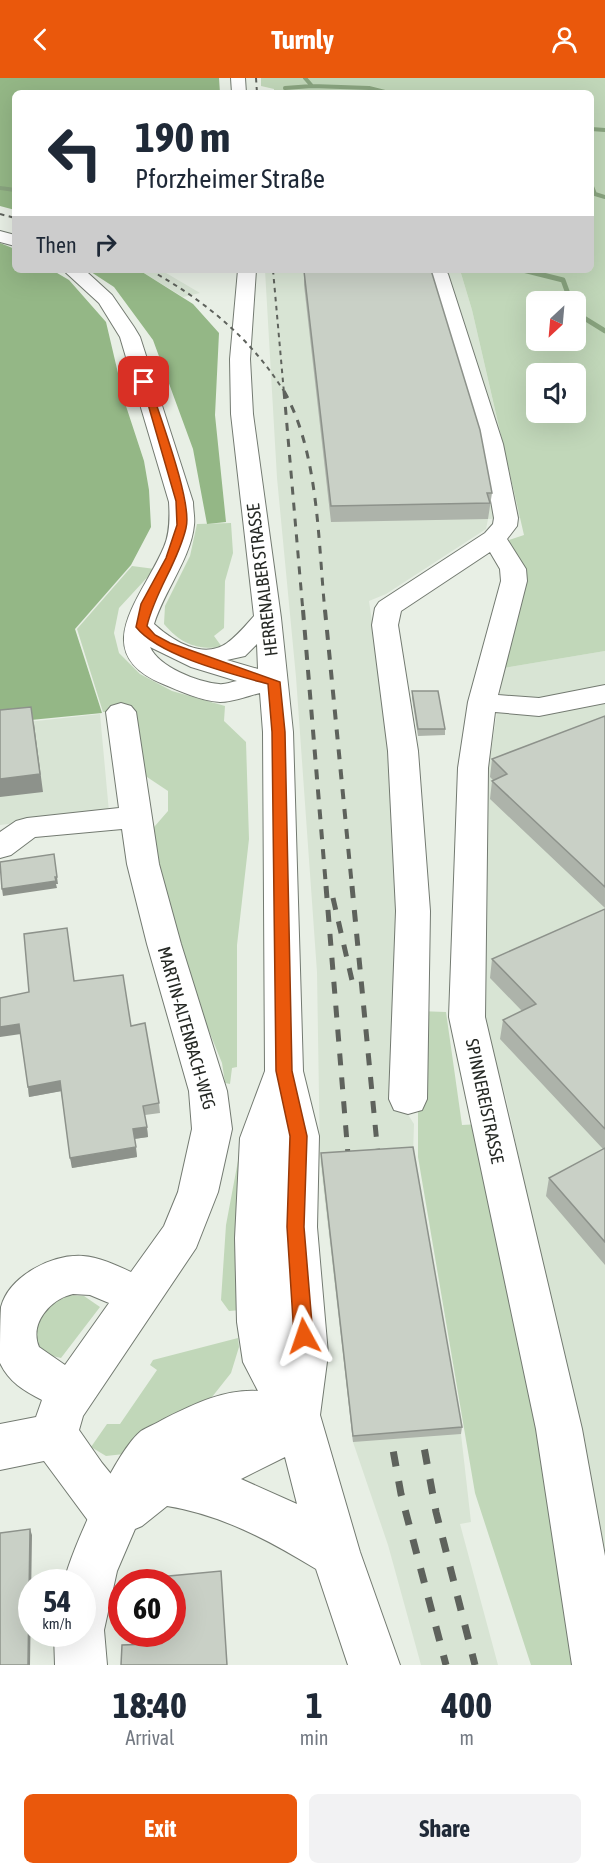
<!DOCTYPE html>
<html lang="en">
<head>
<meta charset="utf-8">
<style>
  body { margin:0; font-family:"Asap Condensed",sans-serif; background:#f2f2f3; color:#1f2937; height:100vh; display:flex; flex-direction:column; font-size:22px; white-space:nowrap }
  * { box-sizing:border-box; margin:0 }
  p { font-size:20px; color:#747a83 }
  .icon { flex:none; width:33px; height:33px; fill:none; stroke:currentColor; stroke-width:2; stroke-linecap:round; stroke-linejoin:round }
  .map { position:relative; height:1587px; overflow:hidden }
  .side { display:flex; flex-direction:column; background:#fff; flex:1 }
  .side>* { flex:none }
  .hud { position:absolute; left:12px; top:12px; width:582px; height:183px; border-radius:9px; box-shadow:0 6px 24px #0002; background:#fff; color:#1f2937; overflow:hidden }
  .needle { width:39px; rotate:206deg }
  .fabs { position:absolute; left:526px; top:213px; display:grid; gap:12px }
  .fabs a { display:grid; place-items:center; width:60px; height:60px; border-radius:9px; background:#fff; box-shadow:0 6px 24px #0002; font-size:30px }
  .speed { position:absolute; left:18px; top:1491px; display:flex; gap:12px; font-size:30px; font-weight:700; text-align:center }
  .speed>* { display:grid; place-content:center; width:78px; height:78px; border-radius:50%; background:#fff; box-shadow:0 6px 24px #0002; line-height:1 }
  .speed small { font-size:15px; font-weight:400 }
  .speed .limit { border:9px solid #d22; background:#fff; color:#111 }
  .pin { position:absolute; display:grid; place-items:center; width:51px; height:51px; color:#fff; margin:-26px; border-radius:12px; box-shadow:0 3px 9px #0006 }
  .me { position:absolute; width:66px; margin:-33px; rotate:355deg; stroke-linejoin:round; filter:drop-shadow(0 0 4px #0008) }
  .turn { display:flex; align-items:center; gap:21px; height:126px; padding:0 24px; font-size:27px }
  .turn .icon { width:78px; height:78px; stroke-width:2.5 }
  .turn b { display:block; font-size:42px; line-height:51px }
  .then { display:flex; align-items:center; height:57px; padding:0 24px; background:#0003; gap:12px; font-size:22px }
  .eta { display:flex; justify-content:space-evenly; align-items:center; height:102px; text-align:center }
  .eta b { font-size:36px; font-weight:700; line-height:42px }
  .action { display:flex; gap:12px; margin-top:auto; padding:12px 24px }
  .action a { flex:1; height:69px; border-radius:9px; background:#ea580c; color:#fff; font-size:24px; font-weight:700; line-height:69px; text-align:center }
  .action a+a { background:#f2f2f3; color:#1f2937 }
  header { display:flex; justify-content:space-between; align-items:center; height:78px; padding:0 24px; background:#ea580c; color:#fff; font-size:27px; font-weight:700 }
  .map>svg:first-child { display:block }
</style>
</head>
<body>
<header><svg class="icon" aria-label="back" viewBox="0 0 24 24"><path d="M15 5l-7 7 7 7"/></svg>Turnly<svg class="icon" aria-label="person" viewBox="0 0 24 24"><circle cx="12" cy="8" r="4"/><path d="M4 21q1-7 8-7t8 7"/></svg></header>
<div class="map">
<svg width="605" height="1587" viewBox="0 0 605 1587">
  <rect width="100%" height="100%" fill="#e8efe5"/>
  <!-- built -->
  <path fill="#d8e4d4" d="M139,192H161L200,215L183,219Z
    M265,192H460L472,232L520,440L488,441L486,451L386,516L369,523L389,661L403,776L397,1019L414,1046L413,1076L461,1356L471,1444L460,1446L498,1587H421L388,1467L353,1364L320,1082L317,894L296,599L277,400Z
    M605,573V1513L573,1332L506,1020L482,938L489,685L504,590Z
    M100,636L109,734L0,747V647Z"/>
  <!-- green -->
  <path fill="#c1d7b9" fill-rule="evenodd" d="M261,0H605V573L504,590L523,499L509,462L524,457L472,232L460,192H591V15H274V11L261,8ZM537,224H576V262H537ZM537,296H576V334H537Z
    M231,445L233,475L225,503L224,550L214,558L222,569C197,572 181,566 164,546L165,528L190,478L197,446Z
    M132,488L155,491L119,530L114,555L119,575L140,596L172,613L225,628L224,643L246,664L249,761L237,867V989L232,990L230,1006L225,1005L222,985L207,948L203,949L148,756L168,733V713L144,697L131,634H103L77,551Z
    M418,933L446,934L462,1047L480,1046L537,1340L578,1587H531L475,1415L418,1079Z
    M243,1056L241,1232L229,1233L221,1222L226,1147Z
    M70,1217L84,1218L100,1229L61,1280L44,1276L34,1265C39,1236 41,1229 70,1217Z
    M238,1260L239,1269L231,1295L212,1319L124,1376L106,1378L91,1369L107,1346H120L157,1292L150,1287L153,1282Z"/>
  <!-- forest -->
  <path fill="#94b786" d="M0,0H219L220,15H15V132L0,128Z
    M0,165L15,171V192H52L69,202L106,244L125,325L144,383L149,412L151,449L131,487L75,551L102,635L0,645Z
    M88,192H139L193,226L219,255L215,337L226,444L207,446L193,371L153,262L114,209Z"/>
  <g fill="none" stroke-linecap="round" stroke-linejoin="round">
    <!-- stream-far1 -->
    <path stroke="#89a47f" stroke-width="4" d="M305,0L312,8L369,10L389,15
      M285,10L312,8
      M591,51L605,52
      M591,106L595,116L605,119
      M0,110L15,112"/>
    <!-- stream -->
    <path stroke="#89a47f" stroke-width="5" d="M523,192L563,202L571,224
      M576,235L605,253"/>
    <defs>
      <path id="minor" d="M385,192H445L448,196L503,366L518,440L517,448L507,461L526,491L527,503L498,617L539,620L605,607V625L539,638L495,634L488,690L485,939L582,1351L605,1478V1587H572L536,1351L449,939L458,690L468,624L501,503L500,491L490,474L401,533L398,547L418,673L430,833L427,1021L422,1032L408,1036L394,1032L389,1021L396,833L388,673L372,547L375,530L379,524L485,455L493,446L494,440L481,366L432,202L381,201L378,197Z
        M121,625L131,628L136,634L159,786L181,866L227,1013L232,1051L218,1114L196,1170L83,1338L79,1352L102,1385L132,1422L139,1439L132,1456L115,1463L98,1456L44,1383L0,1392V1346L36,1339L42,1322C24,1313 9,1304 0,1285C0,1268 0,1245 1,1229C9,1198 52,1176 83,1178C99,1179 116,1187 131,1194L164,1148L178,1114L192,1051L189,1013L147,866L127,786L122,751L35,759L11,777L0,780V754L16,743L27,740L119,730L106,634L111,628ZM73,1216L90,1217L109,1225L65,1287L39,1269C29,1246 50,1221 73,1216Z"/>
      <path id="major" d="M231,0H245L246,15H232Z
        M0,153L15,157V168L0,164Z
        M63,192H84L88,195L112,217L134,249L140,259L193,424C193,432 195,440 194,447C191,480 164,513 154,546C173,563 203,582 227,565C237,558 246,547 254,538L231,336L230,281L238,192H256L250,281L253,336L281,540L293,654L303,993L319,1058L317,1149L328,1276L320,1337L360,1474L400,1587H348L316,1491C268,1462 222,1437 167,1428L142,1448L135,1451L117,1493L104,1552L107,1587H55L54,1556H82V1504H64C71,1472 116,1373 141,1353C147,1349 156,1346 162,1342C192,1327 223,1311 258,1313L243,1284L237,1244L235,1160L240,1060L265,993L263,654L260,615C248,618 232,624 220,624C201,623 180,613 163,606C86,574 143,519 164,469C170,455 170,440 169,424L120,259L99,225ZM257,566L258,591L227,582L245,578ZM150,569L191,589L237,603C231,604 224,607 219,606C197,604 159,589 150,569ZM285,1379L297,1426L241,1401Z"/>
    </defs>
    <!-- minor casing -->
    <use href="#minor" stroke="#737a71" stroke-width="2"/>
    <!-- major casing -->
    <use href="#major" stroke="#737a71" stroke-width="2"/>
    <!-- minor -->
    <use href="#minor" fill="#fff" fill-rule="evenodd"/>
    <!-- major -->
    <use href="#major" fill="#fff" fill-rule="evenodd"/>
    <!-- rail-far4 -->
    <path stroke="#5e625c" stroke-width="2" stroke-dasharray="4.5 4.5" stroke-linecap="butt" d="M256,0L257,15
      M0,136L15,140
      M150,192C205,223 251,260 285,315
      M273,192L284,315"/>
    <!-- rail-far3 -->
    <path stroke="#5e625c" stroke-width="3" stroke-dasharray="8 8" stroke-linecap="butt" d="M284,313C319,375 318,464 325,534
      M284,313L303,534"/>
    <!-- rail-far2 -->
    <path stroke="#5e625c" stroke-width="4" stroke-dasharray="10 10" stroke-linecap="butt" d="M303,532L326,809
      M325,532L352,809"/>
    <!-- rail-far1 -->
    <path stroke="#5e625c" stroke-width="5" stroke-dasharray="12 12" stroke-linecap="butt" d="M326,808L349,1089
      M352,808L379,1087
      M333,820L354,911"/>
    <!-- rail -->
    <path stroke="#5e625c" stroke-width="7" stroke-dasharray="15 15" stroke-linecap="butt" d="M419,1342L436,1434L475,1587
      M388,1344L401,1416L446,1587"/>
  </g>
  <!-- wall -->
  <path fill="#adb3aa" d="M304,193L492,415L488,441L331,444L304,207Z
    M412,613L445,651V657L418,658L412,620Z
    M605,638V830L490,721L492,703L493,702L490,699L492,681Z
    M605,831V1187L546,1118L549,1100L603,1071L500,961L503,942L522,933L490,900L492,881Z
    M74,903L131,948L159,1025L160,1035L145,1037L148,1059L134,1061L137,1079L72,1090L61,1013L29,1019L28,1009L29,914Z
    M321,1075L462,1349L461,1356L353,1364L321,1082Z"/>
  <!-- shaded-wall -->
  <path fill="#8d928b" d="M34,646L43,714L0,719V701Z
    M57,799L58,806H56L57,810L3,818L2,811Z
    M19,946L21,956L0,959V949Z
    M60,1003L62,1013L29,1019L28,1009Z
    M147,1049L148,1059L134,1061L133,1051Z
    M136,1069L137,1079L72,1090L70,1080Z
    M30,1451L32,1457L30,1587H28Z"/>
  <!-- building -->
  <path fill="#c9d0c6" stroke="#8d928b" stroke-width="1.5" d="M380,192H431L480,352L492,415H487L490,425L331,428L304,193Z
    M412,613H438L445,651H418Z
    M31,629L40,696L0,701V632Z
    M605,638V809L492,703L507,696L492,681Z
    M54,776L57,799H55L56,803L2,811L0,784Z
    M605,831V1051L503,942L536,926L492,881Z
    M67,850L74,903L123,897L131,948L145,945L159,1025L143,1028L147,1049L133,1051L136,1069L70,1080L60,1003L28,1009L19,946L0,949V920L29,914L24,856Z
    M413,1069L462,1349L353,1358L321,1075Z
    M605,1070V1164L549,1100Z
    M30,1451L28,1587H0V1455Z
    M221,1493L227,1587H121L122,1567L150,1566V1556H172V1504H149L148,1500Z"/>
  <!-- route -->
  <path fill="#ea580c" stroke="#983908" stroke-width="1.5" d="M141,302L149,304C158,334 193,424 186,450C178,485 155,513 147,548L155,557L170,565L280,604L285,654L292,993L307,1058L304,1149L313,1258L310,1264L304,1266L297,1264L294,1258L287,1149L290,1058L276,993L272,654L268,606C232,596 159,578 136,549L141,526L166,480L177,447L176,423Z"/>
  <g text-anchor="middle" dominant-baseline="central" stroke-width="5" stroke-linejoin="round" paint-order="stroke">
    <!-- street labels -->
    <g font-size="18" fill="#262925" stroke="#fff">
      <text transform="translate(262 502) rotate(-97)">HERRENALBER STRASSE</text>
      <text transform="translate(187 950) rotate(74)">MARTIN-ALTENBACH-WEG</text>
      <text transform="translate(485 1023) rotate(78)">SPINNEREISTRASSE</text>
    </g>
  </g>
</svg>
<div class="fabs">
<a><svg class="needle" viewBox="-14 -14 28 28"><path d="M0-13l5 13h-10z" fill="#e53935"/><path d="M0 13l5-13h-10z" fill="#747a83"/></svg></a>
<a><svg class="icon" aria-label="sound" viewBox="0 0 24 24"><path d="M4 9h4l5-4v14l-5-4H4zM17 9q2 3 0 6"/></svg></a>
</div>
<div class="speed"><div>54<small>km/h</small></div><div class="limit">60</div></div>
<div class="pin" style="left:144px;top:304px;background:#d93025"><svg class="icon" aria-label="arrive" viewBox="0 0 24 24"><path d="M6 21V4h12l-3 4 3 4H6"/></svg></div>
<svg class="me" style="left:304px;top:1258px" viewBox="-20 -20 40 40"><path d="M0-17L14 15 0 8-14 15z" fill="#ea580c" stroke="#fff" stroke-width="4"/></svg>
<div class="hud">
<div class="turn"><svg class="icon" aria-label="left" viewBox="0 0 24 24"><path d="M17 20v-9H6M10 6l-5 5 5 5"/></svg><div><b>190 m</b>Pforzheimer Straße</div></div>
<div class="then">Then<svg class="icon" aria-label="right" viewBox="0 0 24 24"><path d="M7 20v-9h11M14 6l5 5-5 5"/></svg></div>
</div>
</div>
<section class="side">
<div class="eta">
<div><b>18:40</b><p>Arrival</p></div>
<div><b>1</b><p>min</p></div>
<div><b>400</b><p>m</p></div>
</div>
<div class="action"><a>Exit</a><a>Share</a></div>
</section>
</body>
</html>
